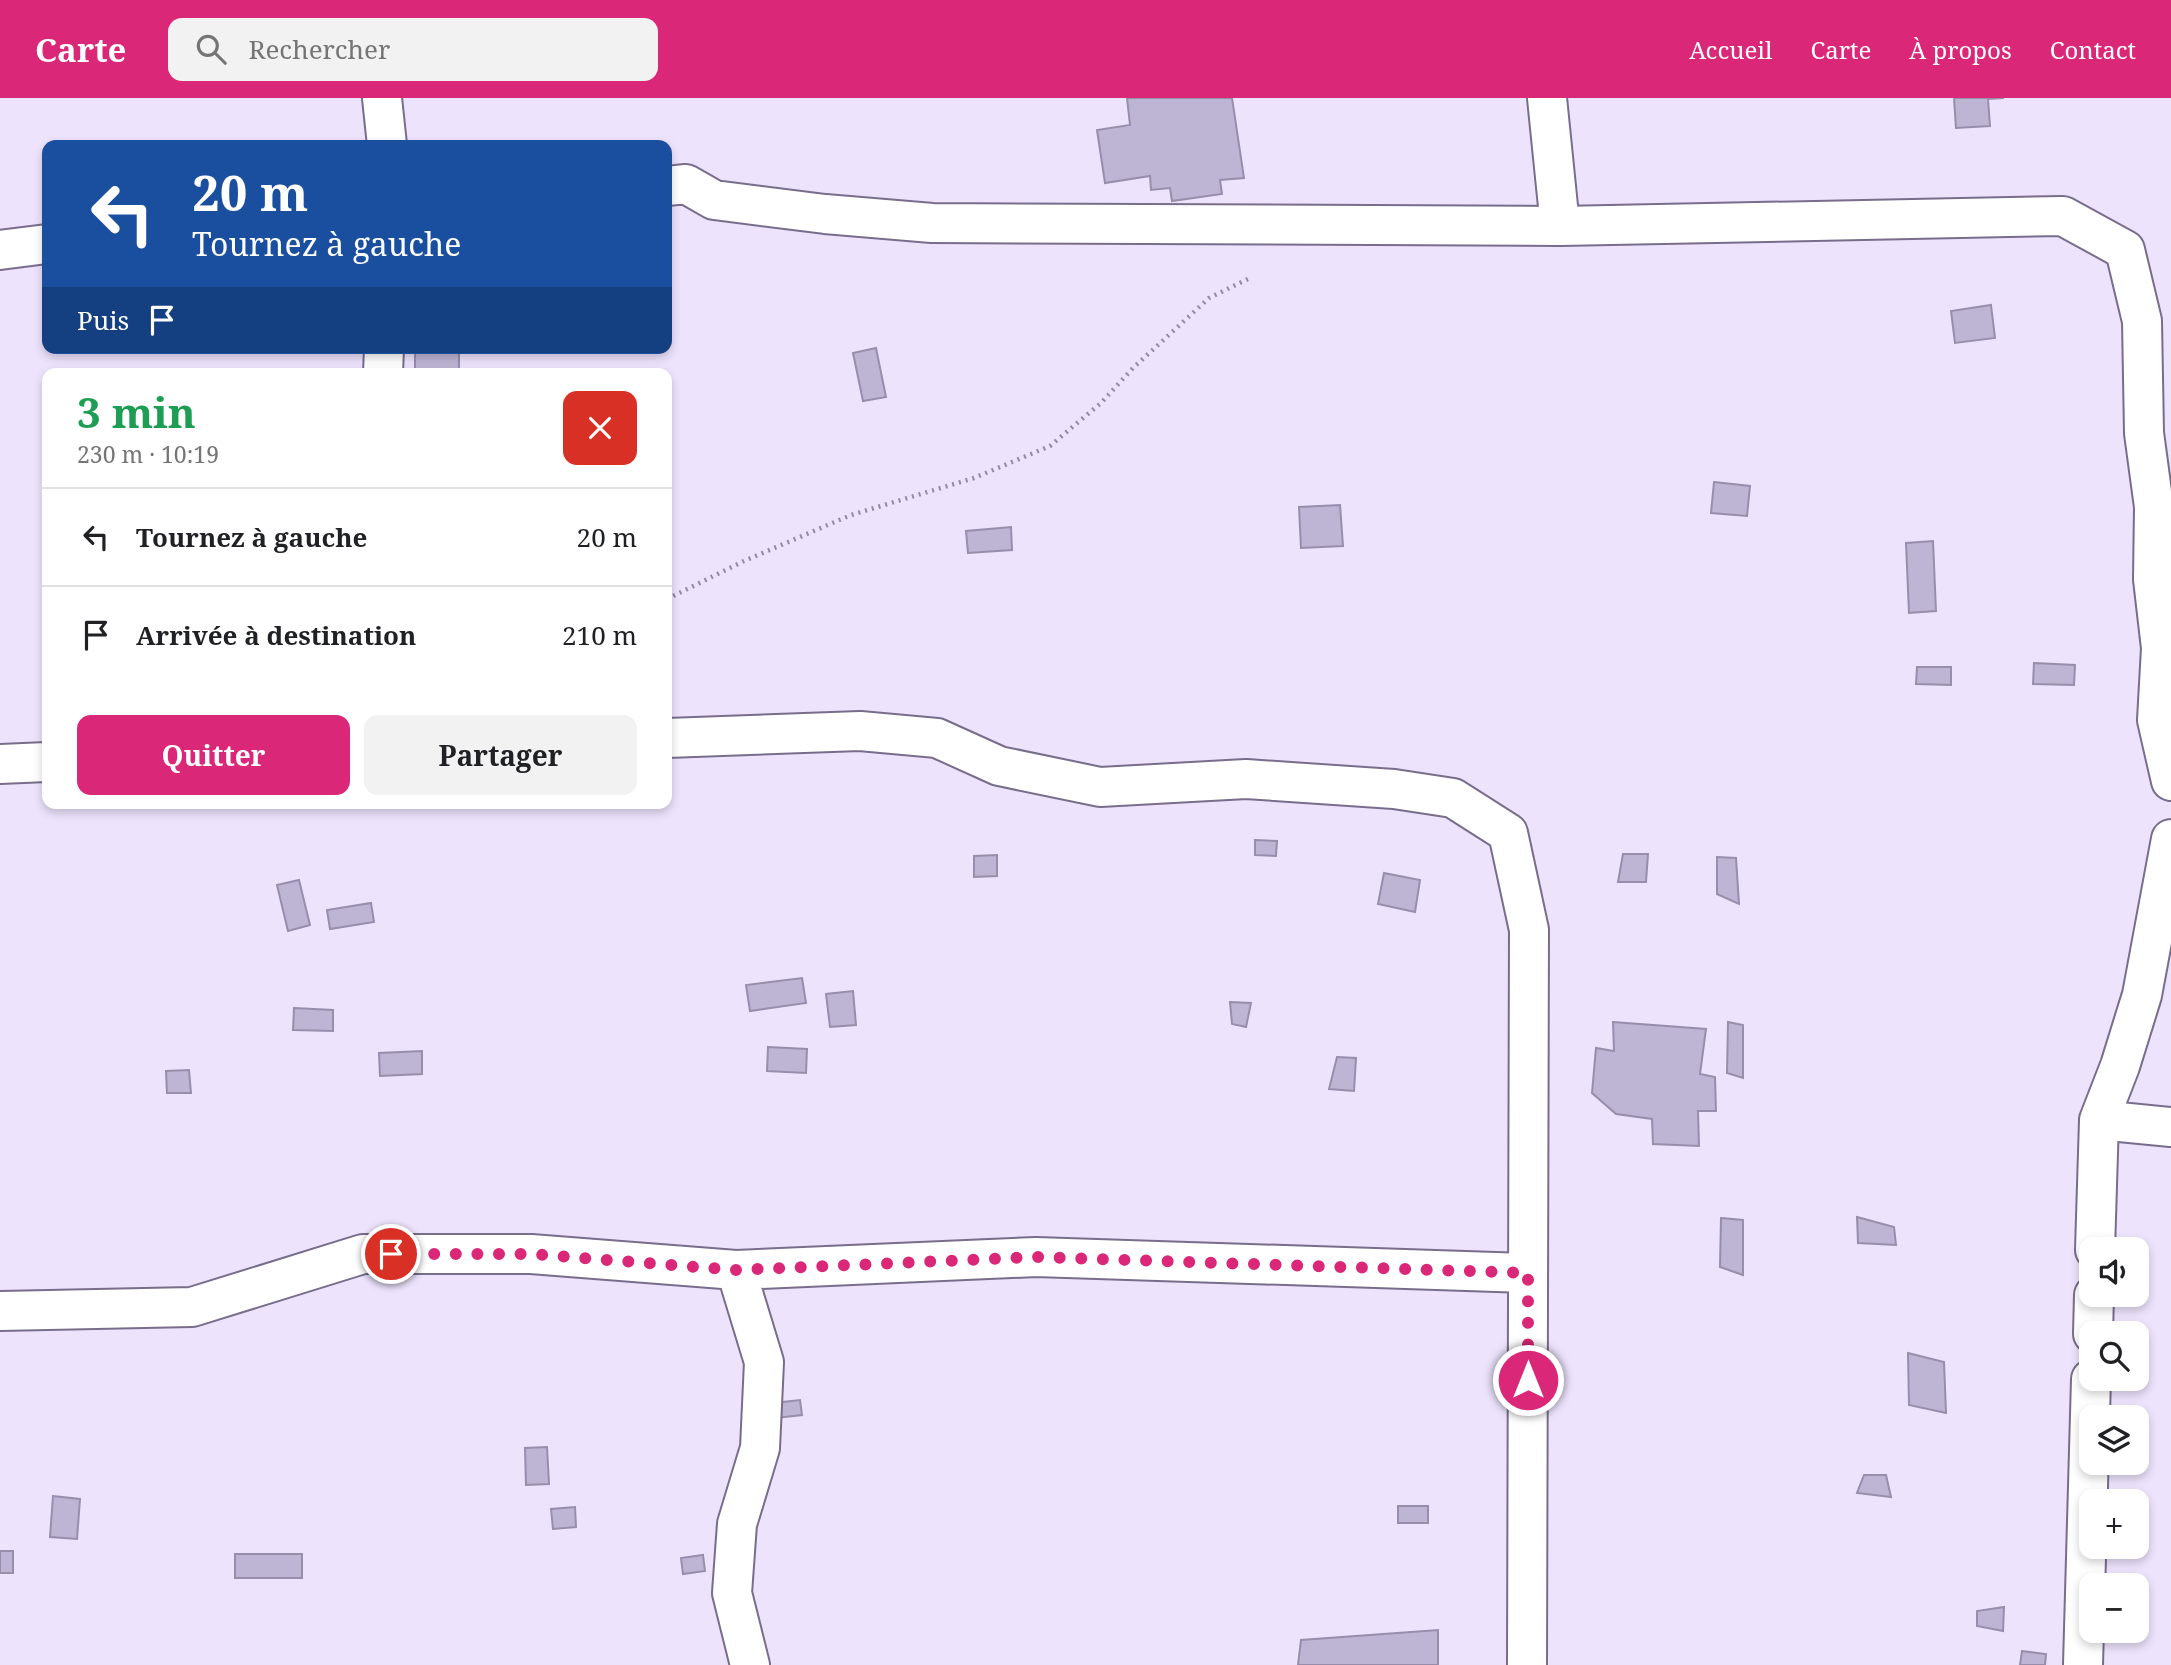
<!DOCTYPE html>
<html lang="fr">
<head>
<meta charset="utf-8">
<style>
  body { margin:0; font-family:"Noto Serif",serif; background:#f2f2f2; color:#202124; height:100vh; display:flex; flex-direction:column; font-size:26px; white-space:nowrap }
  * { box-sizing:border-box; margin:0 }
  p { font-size:23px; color:#757577 }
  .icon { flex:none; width:38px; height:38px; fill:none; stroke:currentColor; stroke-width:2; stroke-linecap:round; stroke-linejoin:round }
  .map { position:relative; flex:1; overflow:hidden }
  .drawer { position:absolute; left:42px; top:270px; width:630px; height:441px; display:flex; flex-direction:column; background:#fff; border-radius:14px; box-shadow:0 4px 10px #0003 }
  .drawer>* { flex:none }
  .hud { position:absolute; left:42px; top:42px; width:630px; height:214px; border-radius:14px; box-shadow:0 4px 10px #0003; background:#1a4fa0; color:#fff; overflow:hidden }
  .controls { position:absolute; left:2079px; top:1139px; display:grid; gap:14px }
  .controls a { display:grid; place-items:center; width:70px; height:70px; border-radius:14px; background:#fff; box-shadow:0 4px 10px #0003; font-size:35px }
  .pin { position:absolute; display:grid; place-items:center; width:60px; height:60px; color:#fff; margin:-30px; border:4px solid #fff; border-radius:50%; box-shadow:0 2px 7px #0007 }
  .me { position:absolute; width:77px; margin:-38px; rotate:0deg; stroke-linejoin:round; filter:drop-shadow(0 0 5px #0008) }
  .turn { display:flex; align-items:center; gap:24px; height:147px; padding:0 35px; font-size:32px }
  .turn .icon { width:91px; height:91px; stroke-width:2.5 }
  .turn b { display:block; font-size:49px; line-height:60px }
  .then { display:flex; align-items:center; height:66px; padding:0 35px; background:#0003; gap:14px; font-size:26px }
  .round { display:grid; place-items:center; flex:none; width:74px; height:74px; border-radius:14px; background:#f2f2f2 }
  .overview { display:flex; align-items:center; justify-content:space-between; height:119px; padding:0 35px }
  h1 { font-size:42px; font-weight:700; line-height:52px; color:#1e9e55 }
  .button { display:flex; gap:14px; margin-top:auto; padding:14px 35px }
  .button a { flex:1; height:80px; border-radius:14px; background:#db2777; color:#fff; font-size:28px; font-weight:700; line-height:80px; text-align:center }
  .button a+a { background:#f2f2f2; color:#202124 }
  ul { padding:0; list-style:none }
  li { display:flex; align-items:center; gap:21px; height:98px; padding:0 35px; border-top:2px solid #e0e0e0 }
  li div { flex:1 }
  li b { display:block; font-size:26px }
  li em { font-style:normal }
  header { display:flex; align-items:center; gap:42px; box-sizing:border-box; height:98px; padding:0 35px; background:#db2777; color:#fff }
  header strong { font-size:33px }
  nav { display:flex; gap:38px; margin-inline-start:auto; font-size:24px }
  .search { width:490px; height:63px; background:#f2f2f2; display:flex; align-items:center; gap:18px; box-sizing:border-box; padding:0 24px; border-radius:14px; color:#757577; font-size:26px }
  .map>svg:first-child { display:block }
</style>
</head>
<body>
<header>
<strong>Carte</strong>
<div class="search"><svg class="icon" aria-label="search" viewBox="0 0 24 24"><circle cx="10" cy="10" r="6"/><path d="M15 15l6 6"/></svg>Rechercher</div>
<nav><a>Accueil</a><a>Carte</a><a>À propos</a><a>Contact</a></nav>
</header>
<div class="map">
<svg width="2171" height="1567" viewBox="0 0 2171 1567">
  <rect width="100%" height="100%" fill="#ede3fd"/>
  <!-- building -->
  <path fill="#beb4d4" stroke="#988eac" stroke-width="2" d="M1127,0H1232L1244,80L1220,82L1222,96L1172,103L1170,90L1151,92L1150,78L1105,85L1097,32L1130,27Z
    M1954,0H2004L1988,1L1990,28L1956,30Z
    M1991,207L1995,240L1955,245L1951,213Z
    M415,250H459V275H415Z
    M876,250L886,299L863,303L853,255Z
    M1714,384L1750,388L1747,418L1711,415Z
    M1340,407L1343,448L1301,450L1299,409Z
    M1011,429L1012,452L968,455L966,433Z
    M1933,443L1936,513L1909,515L1906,445Z
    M2034,565L2075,567L2074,587L2033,586Z
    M1917,569H1951V587L1916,586Z
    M1255,742L1277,743L1276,758L1255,757Z
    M1623,756H1648L1646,784H1618Z
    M997,757V778L974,779V758Z
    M1717,759L1736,760L1739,806L1717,796Z
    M1384,775L1420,782L1415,814L1378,806Z
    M299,782L310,827L288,833L277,787Z
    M371,805L374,824L330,831L327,812Z
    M802,880L806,905L750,913L746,887Z
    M853,893L856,927L830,929L826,896Z
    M1230,904L1251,905L1246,929L1232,926Z
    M294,910L333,912V933L293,932Z
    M1613,924L1706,931L1700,976L1715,979L1716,1013H1698L1699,1048L1653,1046L1652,1021L1616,1016L1592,995L1596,950L1614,953Z
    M1728,924L1743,927V980L1727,975Z
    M768,949L807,951L806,975L767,973Z
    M422,953V976L380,978L379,955Z
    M1337,959L1356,960L1354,993L1329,991Z
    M189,972L191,995H167L166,973Z
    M1857,1119L1894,1129L1896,1147L1858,1145Z
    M1721,1120L1743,1122V1177L1720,1169Z
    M1908,1255L1944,1264L1946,1315L1909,1307Z
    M800,1302L802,1317L776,1320L774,1305Z
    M547,1349L549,1386L526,1387L525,1350Z
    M1864,1377H1886L1891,1399L1857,1395Z
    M53,1398L80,1401L77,1441L50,1439Z
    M1398,1408H1428V1425H1398Z
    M575,1409L576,1429L553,1431L551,1411Z
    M0,1453H13V1475H0Z
    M235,1456H302V1480H235Z
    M703,1457L705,1473L683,1476L681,1460Z
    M2004,1509L2003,1533L1977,1528V1513Z
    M1438,1532V1567H1298L1301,1542Z
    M2022,1553L2046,1556L2045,1567H2020Z"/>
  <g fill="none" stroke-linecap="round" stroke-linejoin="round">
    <defs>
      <path id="street" d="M382,0L387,47
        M1547,0L1560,128
        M667,88L686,86L714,102L825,116L932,125L1560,128L2063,118L2125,152L2142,223L2144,335L2154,409L2153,481L2161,550L2157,622L2171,683
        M0,152L47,146
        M383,275L384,250
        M667,640L860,633L937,640L999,668L1100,689L1246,681L1394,691L1453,700L1508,735L1529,832L1527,1567
        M0,666L47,664
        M2099,1022L2171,1029
        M2095,1152L2099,1022L2120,968L2142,897L2171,741
        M736,1172L764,1264L760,1350L737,1426L732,1495L750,1567
        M0,1213L192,1209L363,1156H531L736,1172L1036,1159L1528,1175
        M2093,1236L2094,1197
        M2083,1567L2091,1281"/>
    </defs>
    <!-- street casing -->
    <use href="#street" stroke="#786d8b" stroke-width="42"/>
    <!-- path -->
    <path stroke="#938b9f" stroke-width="4.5" stroke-dasharray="2 5" stroke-linecap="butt" d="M667,501L744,463L851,417L974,380L1050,348L1101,305L1133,270L1209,200L1252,179"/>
    <!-- street -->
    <use href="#street" stroke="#fff" stroke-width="38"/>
  </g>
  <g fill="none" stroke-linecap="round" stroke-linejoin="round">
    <!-- route -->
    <path stroke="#db2777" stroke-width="12" stroke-dasharray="0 21.6" d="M391,1156H531L736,1172L1036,1159L1528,1175V1282"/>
  </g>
</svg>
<div class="controls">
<a><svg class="icon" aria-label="sound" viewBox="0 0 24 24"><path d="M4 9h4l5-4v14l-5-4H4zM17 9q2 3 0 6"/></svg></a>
<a><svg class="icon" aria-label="search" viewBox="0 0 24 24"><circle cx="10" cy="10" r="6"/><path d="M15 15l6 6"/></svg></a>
<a><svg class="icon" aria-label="layers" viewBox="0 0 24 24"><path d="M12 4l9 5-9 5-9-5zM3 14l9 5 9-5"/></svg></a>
<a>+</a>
<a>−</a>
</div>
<div class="pin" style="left:391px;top:1156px;background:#d93025"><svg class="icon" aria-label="arrive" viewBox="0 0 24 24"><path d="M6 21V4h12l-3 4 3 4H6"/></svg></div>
<svg class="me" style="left:1528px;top:1282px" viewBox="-20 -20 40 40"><circle r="17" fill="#db2777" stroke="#fff" stroke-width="3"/><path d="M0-11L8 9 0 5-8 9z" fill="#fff"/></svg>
<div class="hud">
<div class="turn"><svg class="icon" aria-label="left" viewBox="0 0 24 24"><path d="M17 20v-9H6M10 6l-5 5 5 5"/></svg><div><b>20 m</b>Tournez à gauche</div></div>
<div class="then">Puis<svg class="icon" aria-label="arrive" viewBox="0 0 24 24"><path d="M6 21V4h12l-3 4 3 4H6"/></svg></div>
</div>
<section class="drawer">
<div class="overview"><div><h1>3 min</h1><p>230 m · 10:19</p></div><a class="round" style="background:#d93025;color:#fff"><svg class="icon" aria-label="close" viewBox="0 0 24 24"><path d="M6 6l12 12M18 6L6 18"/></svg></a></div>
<ul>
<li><svg class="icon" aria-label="left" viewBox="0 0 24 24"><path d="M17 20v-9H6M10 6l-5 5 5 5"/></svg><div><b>Tournez à gauche</b></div><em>20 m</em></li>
<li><svg class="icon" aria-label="arrive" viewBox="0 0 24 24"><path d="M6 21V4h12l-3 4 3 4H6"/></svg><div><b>Arrivée à destination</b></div><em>210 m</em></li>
</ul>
<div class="button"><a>Quitter</a><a>Partager</a></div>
</section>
</div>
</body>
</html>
